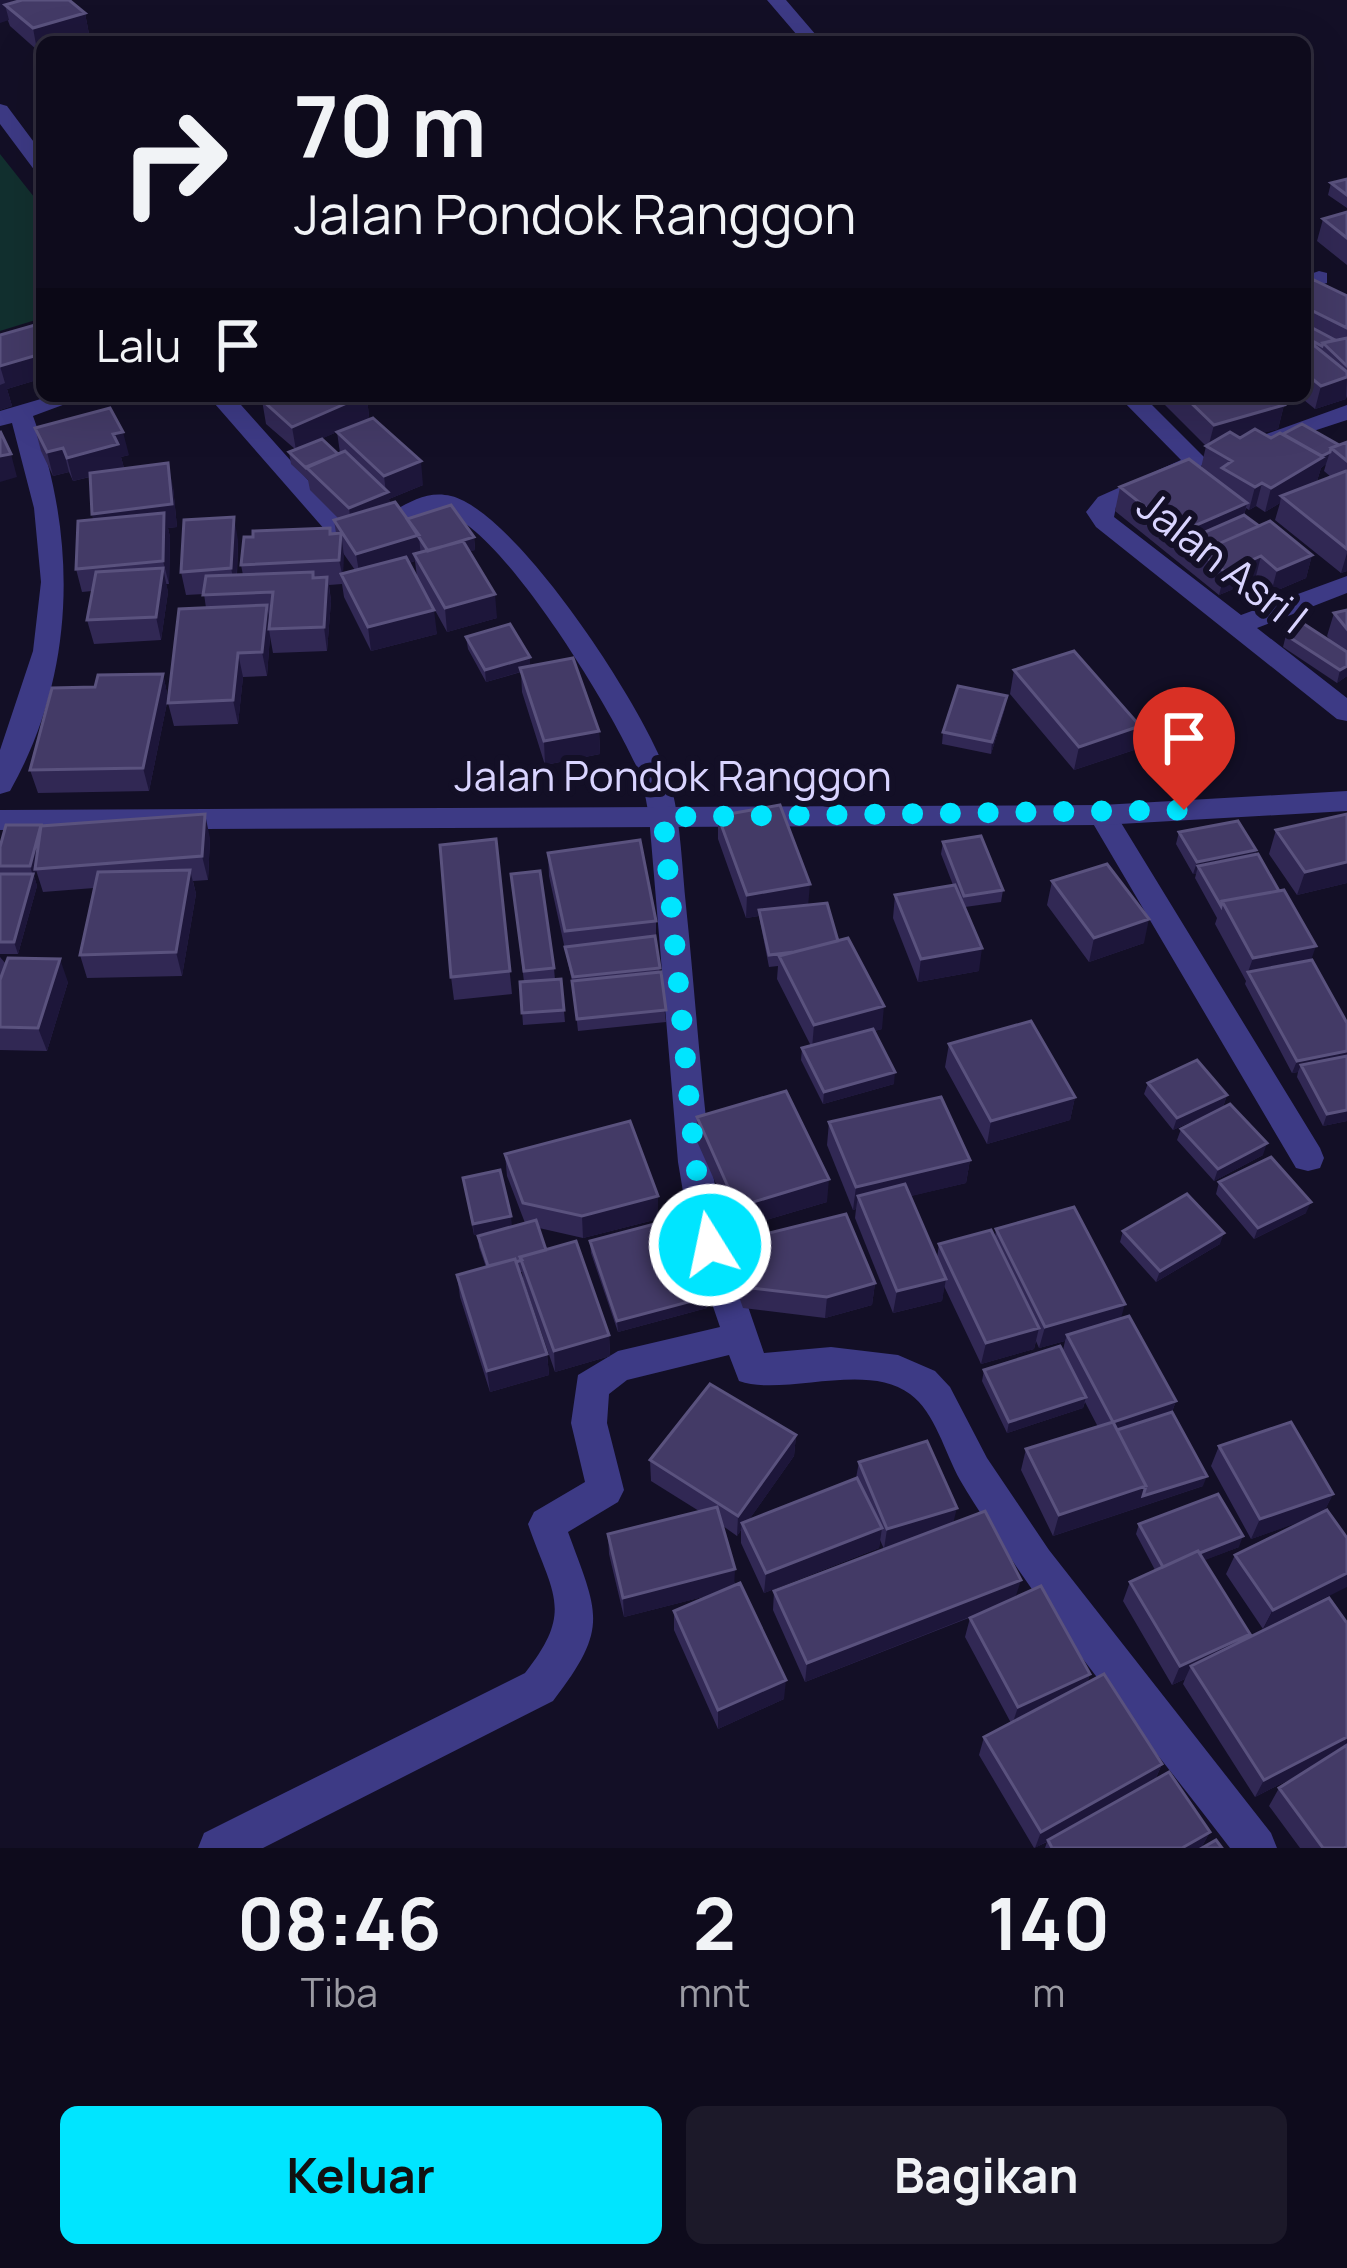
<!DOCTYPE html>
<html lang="id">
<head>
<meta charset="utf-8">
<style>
  body { margin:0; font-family:Manrope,sans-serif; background:#1c1929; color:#f1f3f6; height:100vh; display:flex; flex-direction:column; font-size:45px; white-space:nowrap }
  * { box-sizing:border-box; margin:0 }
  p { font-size:39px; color:#9b9ba3 }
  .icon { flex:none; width:66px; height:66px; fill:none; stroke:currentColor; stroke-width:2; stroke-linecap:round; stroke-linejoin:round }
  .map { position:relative; height:1848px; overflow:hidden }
  .panel { display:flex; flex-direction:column; background:#0e0b1c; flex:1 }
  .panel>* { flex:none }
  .guide { position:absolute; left:36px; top:36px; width:1275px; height:366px; border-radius:18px; box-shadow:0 12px 48px #0002,0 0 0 3px #2e2b3b; background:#0e0b1c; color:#f1f3f6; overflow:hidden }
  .pin { position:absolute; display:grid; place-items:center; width:102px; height:102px; color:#fff; margin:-123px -51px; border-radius:50% 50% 50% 0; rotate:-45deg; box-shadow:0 0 12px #0007 }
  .pin .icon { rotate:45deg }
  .me { position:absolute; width:132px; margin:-66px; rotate:350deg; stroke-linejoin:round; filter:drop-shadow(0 0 9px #0008) }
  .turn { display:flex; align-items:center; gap:42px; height:252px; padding:0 60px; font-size:54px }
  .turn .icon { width:156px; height:156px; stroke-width:2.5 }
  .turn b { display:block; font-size:84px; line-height:102px }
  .then { display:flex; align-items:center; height:114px; padding:0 60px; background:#0003; gap:24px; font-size:45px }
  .eta { display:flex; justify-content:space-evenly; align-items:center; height:204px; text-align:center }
  .eta b { font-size:72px; font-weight:700; line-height:84px }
  .primary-button { display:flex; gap:24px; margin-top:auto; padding:24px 60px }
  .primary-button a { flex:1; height:138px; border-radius:18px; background:#00e5ff; color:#111; font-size:48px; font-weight:700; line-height:138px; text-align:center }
  .primary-button a+a { background:#1c1929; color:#f1f3f6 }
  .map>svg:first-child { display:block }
</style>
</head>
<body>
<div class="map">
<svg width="1347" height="1848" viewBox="0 0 1347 1848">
  <rect width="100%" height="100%" fill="#130f26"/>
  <!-- green -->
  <path fill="#12302f" d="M0,154L42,207V318L0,331Z"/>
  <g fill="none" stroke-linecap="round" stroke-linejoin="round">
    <!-- minor -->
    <path fill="#3d3a85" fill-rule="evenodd" d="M767,0H786L822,42H803Z
      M0,104L7,106L42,153V173L35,171L0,124Z
      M1319,271L1327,273V283L1305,290V276Z
      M51,396H87L33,416C78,540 76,674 10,791L0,794V750L33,651L41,582L34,508L12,423L0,426V411Z
      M208,396H233L349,526C385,527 413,486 451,496C518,512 655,722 672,789C681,827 682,867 686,906C695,991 700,1076 711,1160C720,1228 742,1289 764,1353L831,1347L898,1355L935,1371L950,1387L987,1458L1049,1550L1271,1833L1277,1848H1230C1160,1756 1085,1667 1020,1572C1000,1542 978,1511 960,1480C945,1453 935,1412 910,1394C866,1361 783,1397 739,1381L729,1355L627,1380L609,1394L607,1423L624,1490L618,1502L568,1532C598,1614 610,1627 553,1701L263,1848H198L204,1833L525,1673C575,1610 552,1594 528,1524L534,1512L585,1482L571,1423L578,1375L618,1351L720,1327L692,1245L678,1162L649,816C646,801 644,785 638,770C615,715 495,513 435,510C399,523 372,548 332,538Z
      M1118,396H1143L1209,462L1116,507L1114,517L1241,615L1347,576V593L1257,628L1347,698V721L1337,719L1096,527L1086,512L1098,497L1181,460Z
      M1347,405V420L1231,458L1219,451Z
      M1102,805L1112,808L1320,1148L1324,1158L1320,1168L1308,1171L1296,1168L1088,815Z"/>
    <!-- tertiary -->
    <path fill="#3d3a85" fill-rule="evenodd" d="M1347,791V811L1102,825L0,830V810L1102,805Z"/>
  </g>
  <!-- wall -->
  <path fill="#312854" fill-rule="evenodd" d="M0,0L85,13L89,34L62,42H42V48L37,50L10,26Z
    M1347,179V208L1328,195L1331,183Z
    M1347,212V265L1317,241L1323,219Z
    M1305,286L1347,296V396L1346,399L1315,409L1299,396H1305Z
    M42,323V382L40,379L7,389L12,406L0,410V335Z
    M268,396H367L369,418L342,430L423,485L389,499L390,503L407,519L474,537L475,550L470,551L497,618L447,632L425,592L437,634L371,651L344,597L342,584L329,585L331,601L327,651L273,653L270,636L267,676L243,677L238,724L174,726L168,703L206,608L204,594L186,595L181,572L238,540L237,575H243L241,565L330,528L331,533H336L334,520L339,519L310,490L308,480L291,464L289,452L295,449L266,424L262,400L269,397ZM337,432L340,453L338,454L313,442ZM343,553L355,570L343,573ZM415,561L417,577L409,563Z
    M1156,396H1274L1284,405L1278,429L1262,433L1271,438L1339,445L1347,442V571L1341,573L1275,520L1280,503L1265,512L1256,506L1249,510L1246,508L1244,515L1258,526L1312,555L1306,578L1271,593L1255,580L1219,595L1115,511L1120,487L1201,468L1206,446ZM1326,464L1324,471L1331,477L1307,487L1317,481L1321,468Z
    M35,428L129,455L121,457L124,468L115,470L173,487L177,527L168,528L170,537L169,584H166L168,592L161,640L94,644L87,620L92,591L82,592L76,569L93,520L90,477L73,481L69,472L53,476L41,451Z
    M1347,610V676L1337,683L1283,647L1286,635L1332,643L1327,636L1334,613Z
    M466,637L530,666L599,731L600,754L545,765L522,692L521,672L486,682L468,649Z
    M1014,670L1140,726L1134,750L1074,770L1010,694Z
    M163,674L168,698L149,791L38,793L30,770L95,687Z
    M1005,708L991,754L942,744L943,732Z
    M1347,814V883L1297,895L1269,854L1276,830Z
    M718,816L809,905L838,941L882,1029L874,1031L894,1084L823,1104L801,1060L802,1048L811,1046L777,979L778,966L769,967L759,916L746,918L718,839Z
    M41,826L210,838L208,880L193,881L196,894L182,976L87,978L80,955L94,888L43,892L36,870L34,876L37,886L18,954H0V847Z
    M1179,832L1256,850L1255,855L1310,961L1347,1121L1323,1126L1297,1077L1298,1072L1292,1073L1245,984L1246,981L1215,924L1217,918L1195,878L1196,874H1193L1176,844Z
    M496,839L512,994L454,1000L451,977Z
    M943,842L1003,890L1001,902L965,907L979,971L918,982L893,918L895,895L953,885L941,854Z
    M548,853L656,921V942L666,1022L578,1031L573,986L549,876Z
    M511,874L554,968L555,980L561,979L565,1022L523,1025L520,982H524Z
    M1052,881L1144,943L1089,962L1047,905Z
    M0,957L6,964L68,982L47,1051L0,1050Z
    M949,1044L1075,1097L1070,1120L987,1144L945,1067Z
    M1148,1083L1227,1095L1223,1107L1173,1130L1144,1094Z
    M697,1117L827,1202L736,1229L696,1139Z
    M829,1122L970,1160L966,1183L910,1196L937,1258L939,1244L995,1237L996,1229L1121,1319L1176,1401L1172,1412L1203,1486L1053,1536L1021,1470L1026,1449L1098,1427L1085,1402L1083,1408L1007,1433L982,1381L984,1370L1063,1350L1065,1341L1039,1348L1036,1341L1034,1349L981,1364L944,1286L942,1301L893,1313L855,1218L856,1209L853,1210L827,1145Z
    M1181,1129L1263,1155L1214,1181L1177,1140Z
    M505,1154L658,1219L583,1238L539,1228L546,1250L609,1335L610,1356L555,1372L523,1279L522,1272H520L547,1354L549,1375L490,1392L460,1297L457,1275L486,1267L479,1247L478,1236L502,1229L474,1235L463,1178L512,1227L525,1223L507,1176Z
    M1219,1182L1306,1213L1254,1239L1216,1194Z
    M1123,1231L1220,1244L1156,1282L1120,1242Z
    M590,1241L707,1297V1308L618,1332L591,1253Z
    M729,1243L875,1283L872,1305L825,1318L743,1308L728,1265Z
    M796,1435L794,1456L748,1521L856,1478L859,1462L953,1523L1016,1598L1090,1674L1087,1683L1162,1764L1155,1780L1210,1832L1201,1848H1045L1047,1842L1034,1848L979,1755L984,1737L1011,1723L965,1637L970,1618L984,1612L805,1682L773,1610L774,1591L884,1549L880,1540L879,1548L764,1593L741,1543V1530L737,1536L723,1526L735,1586L784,1699L718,1729L674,1630V1611L714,1594L624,1617L609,1554L608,1534L699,1511L651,1481L650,1460Z
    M1219,1446L1333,1494L1263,1629L1226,1574L1235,1555L1307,1519L1251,1539L1211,1466Z
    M1139,1524L1239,1547L1204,1560L1250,1634L1248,1637L1347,1848H1300L1269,1806L1279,1788L1310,1769L1255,1797L1183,1684L1185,1679L1172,1685L1123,1601L1130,1582L1155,1570L1136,1534Z"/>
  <!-- shaded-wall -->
  <path fill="#1d163a" d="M0,0H28L12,1L15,13L5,5L9,20L0,23Z
    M85,13L89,34L62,42H42V48L37,50L33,28Z
    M34,356L40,379L7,389L12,406L0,410V385L5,383L0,366Z
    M1347,377L1346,399L1315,409L1321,386Z
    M363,396H367L369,418L296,450L292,427Z
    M1284,405L1278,429L1208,448L1214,425Z
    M123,432L129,455L121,457L124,468L73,481L67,458L113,434Z
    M63,448L69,472L53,476L47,452Z
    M1330,452L1326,464L1321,468L1317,481L1285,500L1281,496L1280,503L1265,512L1271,488Z
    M11,454L17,477L0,482V456Z
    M421,461L423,485L389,499L391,515L352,532L349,508L386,493L384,476Z
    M168,463L173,487L177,527L168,528L170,537L169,584L163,561L98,537L92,514Z
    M1262,483L1256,506L1249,510L1255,487Z
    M1247,503L1241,527L1175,545L1178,533Z
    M234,517L238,540L236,592L231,568Z
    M341,533L344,556L343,578L339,560Z
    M419,535L421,559L414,554L415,561L360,578L356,554Z
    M474,537L475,550L430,564L428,552Z
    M1347,553V571L1341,573Z
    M1312,555L1306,578L1271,593L1277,570Z
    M1261,556L1255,580L1219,595L1225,572Z
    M163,568L168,592L161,640L156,617Z
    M327,577L331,601L327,651L324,627Z
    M495,594L497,618L447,632L445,608Z
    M267,605L271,629H269L270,636L267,676L262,652Z
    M434,610L437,634L371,651L368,627Z
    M238,653L243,677L238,724L233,700Z
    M530,657V669L486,682L485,670Z
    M1347,666V676L1337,683L1340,670Z
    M163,674L168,698L149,791L143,768Z
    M1007,696L1005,708L991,754L992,742Z
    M1140,726L1134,750L1074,770L1079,747Z
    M599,731L600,754L545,765L544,741Z
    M205,814L210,838L208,880L202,856Z
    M41,825L45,837L34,876L37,886L18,954L14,942L33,876L30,866Z
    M1256,850L1252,862L1198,866L1196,874H1193L1197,862Z
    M1347,862V883L1297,895L1305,872Z
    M190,870L196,894L182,976L176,952Z
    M810,884L808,907L759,910V916L746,918L747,895Z
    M1149,919L1144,943L1089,962L1094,938Z
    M1316,946L1308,969L1248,972L1253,958Z
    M982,948L979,971L918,982L921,959Z
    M60,959L68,982L47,1051L38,1028Z
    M884,1006L882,1029L812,1048L814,1025Z
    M1347,1051V1062L1301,1065L1298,1072L1292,1073L1297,1061Z
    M895,1072L894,1084L823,1104L824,1092Z
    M1227,1095L1223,1107L1173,1130L1177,1118Z
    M1075,1097L1070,1120L987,1144L991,1121Z
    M1347,1110V1121L1323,1126L1327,1114Z
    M1267,1143L1263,1155L1214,1181L1218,1169Z
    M970,1160L966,1183L862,1208L858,1196L856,1209L853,1210L856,1187Z
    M829,1179L827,1202L736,1229L737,1207Z
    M658,1196V1219L583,1238L582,1216Z
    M1311,1202L1306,1213L1254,1239L1258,1228Z
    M511,1216L512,1227L474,1235L473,1224Z
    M1224,1233L1220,1244L1156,1282L1160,1271Z
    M946,1279L942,1301L893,1313L897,1291Z
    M875,1283L872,1305L825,1318L827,1297Z
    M707,1297V1308L618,1332L617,1321Z
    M1125,1304L1119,1325L1067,1335L1065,1341L1039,1348L1045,1327Z
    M1039,1328L1034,1349L981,1364L986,1343Z
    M609,1335L610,1356L555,1372L554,1351Z
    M547,1354L549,1375L490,1392L487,1371Z
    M1086,1397L1083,1408L1007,1433L1009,1422Z
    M1176,1401L1168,1422L1114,1440L1113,1422Z
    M796,1435L794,1456L744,1527L742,1523L741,1530L737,1536L738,1516Z
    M1207,1476L1203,1486L1053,1536L1059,1515L1146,1486Z
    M1333,1494L1323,1514L1251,1539L1260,1519Z
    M957,1508L952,1528L884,1549L887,1529Z
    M882,1528L879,1548L764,1593L766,1573Z
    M1243,1536L1239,1547L1159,1578L1163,1568Z
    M735,1569L734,1589L624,1617L623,1598Z
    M1347,1573V1587L1263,1629L1273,1610Z
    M1021,1580L1015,1599L805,1682L807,1663Z
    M1250,1634L1241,1653L1191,1666L1185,1679L1172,1685L1180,1666Z
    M1090,1674L1084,1692L1012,1725L1018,1707Z
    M786,1680L784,1699L718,1729V1710Z
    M1347,1737V1750L1255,1797L1264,1780Z
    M1162,1764L1154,1782L1035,1848L1041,1832Z
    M1210,1832L1201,1848H1182Z"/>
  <!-- building -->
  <path fill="#433a66" stroke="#5a527e" stroke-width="3" d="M22,0H69L85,13L33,28L5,5Z
    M1347,179V195L1331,183Z
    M1347,212V238L1323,219Z
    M1314,280L1347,296V328L1305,307V286Z
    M42,323V365L34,356L0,366V335Z
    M1305,324L1335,340L1323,343L1322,346L1305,337Z
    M1305,338L1347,372V377L1321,386L1305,373Z
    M1347,338V366L1323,343Z
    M273,396H363L292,427L262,400Z
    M1184,396H1274L1284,405L1214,425Z
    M110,408L123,432L113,434L118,444L67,458L63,448L47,452L35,428Z
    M373,418L421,461L384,476L337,432Z
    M1302,424L1339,445L1331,448L1330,452L1322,456L1283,434Z
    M1255,429L1271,438L1280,433L1323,457L1271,488L1262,483L1255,487L1222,468L1232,461L1206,446L1230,432L1240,438Z
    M0,431L11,454L0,456Z
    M322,439L338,454L306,468L289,452Z
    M1347,442V461L1331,448Z
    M345,451L388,492L349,508L306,467Z
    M1189,459L1247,503L1178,533L1120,487Z
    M168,463L172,504L92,514L90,473Z
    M1346,471L1347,472V549L1281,496Z
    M395,502L419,535L356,554L334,520Z
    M451,505L474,537L428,551L407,519Z
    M164,513L163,561L76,569L78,521Z
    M1244,515L1259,526L1200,552L1198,563L1175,545Z
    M234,517L231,568L181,572L184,520Z
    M1270,521L1312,555L1277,570L1261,556L1225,572L1200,552Z
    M330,528V534L341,533L339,560L241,565L244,537H253V531Z
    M463,541L495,594L445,608L414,554Z
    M406,557L434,610L368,627L341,574Z
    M163,568L156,617L87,620L96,572Z
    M313,572V578L327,577L324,627L269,629L273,592L203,595L206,576Z
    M267,605L262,652L238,653L233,700L168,703L179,609Z
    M1347,610V629L1334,613Z
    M510,624L530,657L485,670L466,637Z
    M1304,624L1347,652V666L1340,670L1286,635Z
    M1074,651L1140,726L1079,747L1014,670Z
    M573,658L599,731L544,741L520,668Z
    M163,674L143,768L30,770L52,688L95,687L98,675Z
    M958,686L1007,696L992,742L943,732Z
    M780,805L810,884L747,895L718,816Z
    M205,814L202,856L35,869L41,826Z
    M1347,814V862L1305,872L1276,830Z
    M1238,821L1256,850L1197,862L1179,832Z
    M6,825H41L30,866H0V847Z
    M981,836L1003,890L964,896L943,842Z
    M496,839L510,971L451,977L440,845Z
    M640,840L656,921L565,931L548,853Z
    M1258,854L1279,891L1222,901L1221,906L1198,866Z
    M1107,864L1149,919L1094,938L1052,881Z
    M190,870L176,952L80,955L98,872Z
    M540,871L554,968L524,971L511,874Z
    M0,874H33L14,942H0Z
    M955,885L982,948L921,959L895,895Z
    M1284,890L1316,946L1253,958L1222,901Z
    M827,903L838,941L794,952L769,955L759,910Z
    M655,936L660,968L573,977L565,947Z
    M848,938L884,1006L814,1025L779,956Z
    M8,958L60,959L38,1028L0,1027V980Z
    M1312,960L1347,1023V1051L1297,1061L1248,972Z
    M661,972L666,1010L577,1019L572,981Z
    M561,979L564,1010L522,1013L520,982Z
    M1031,1021L1075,1097L991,1121L949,1044Z
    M873,1029L895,1072L824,1092L802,1048Z
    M1347,1056V1110L1327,1114L1301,1065Z
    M1197,1060L1227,1095L1177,1118L1148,1083Z
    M786,1091L829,1179L737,1207L697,1117Z
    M941,1097L970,1160L856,1187L829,1122Z
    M1230,1104L1267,1143L1218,1169L1181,1129Z
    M630,1121L658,1196L582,1216L523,1203L505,1154Z
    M1271,1157L1311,1202L1258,1228L1219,1182Z
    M500,1170L511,1216L473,1224L463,1178Z
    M905,1184L946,1279L897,1291L858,1196Z
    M1187,1194L1224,1233L1160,1271L1123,1231Z
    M1074,1207L1125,1304L1045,1327L996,1229Z
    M846,1214L875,1283L827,1297L744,1287L729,1243Z
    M677,1218L707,1297L617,1321L590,1241Z
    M536,1220L546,1250L520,1257L522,1260L516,1262L515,1259L488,1266L478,1236Z
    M991,1230L1039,1328L986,1343L939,1244Z
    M576,1241L609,1335L554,1351L520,1257Z
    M515,1259L547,1354L487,1371L457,1275Z
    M1129,1316L1176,1401L1113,1422L1146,1486L1059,1515L1026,1449L1113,1422L1067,1335Z
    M1060,1346L1086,1397L1009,1422L984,1370Z
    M710,1384L796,1435L738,1516L650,1460Z
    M1172,1412L1207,1476L1143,1496L1146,1486L1117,1430Z
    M1291,1422L1333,1494L1260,1519L1219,1446Z
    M927,1441L957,1508L887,1529L859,1462Z
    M857,1478L882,1528L766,1573L742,1523Z
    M1218,1494L1243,1536L1200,1553L1198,1551L1163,1567L1139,1524Z
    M717,1507L735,1569L623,1598L608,1534Z
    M1327,1510L1347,1538V1573L1273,1610L1235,1555Z
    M985,1511L1021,1580L807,1663L774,1591Z
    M1198,1551L1250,1634L1180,1666L1130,1582Z
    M740,1583L786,1680L718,1710L674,1611Z
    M1041,1586L1090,1674L1018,1707L970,1618Z
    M1329,1598L1347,1623V1737L1264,1780L1191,1666Z
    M1104,1674L1162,1764L1041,1832L984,1737Z
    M1347,1745V1846L1344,1848H1323L1279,1788Z
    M1169,1772L1210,1832L1182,1848H1052L1048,1840Z
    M1216,1840L1222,1848H1202Z"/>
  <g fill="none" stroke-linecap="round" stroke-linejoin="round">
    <!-- route -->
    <path stroke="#00e5ff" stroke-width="21" stroke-dasharray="0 37.8" d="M710,1245L695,1162L663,817L1184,810"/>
  </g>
  <g text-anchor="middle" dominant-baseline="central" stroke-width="12" stroke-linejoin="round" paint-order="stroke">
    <!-- street labels -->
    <g font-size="42" fill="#d9d4ff" stroke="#130f26">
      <text transform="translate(1223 561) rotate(38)">Jalan Asri I</text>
      <text x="673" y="775">Jalan Pondok Ranggon</text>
    </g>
  </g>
</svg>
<div class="pin" style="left:1184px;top:810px;background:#d93025"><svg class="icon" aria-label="arrive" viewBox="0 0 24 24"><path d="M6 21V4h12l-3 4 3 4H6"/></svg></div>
<svg class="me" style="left:710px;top:1245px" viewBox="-20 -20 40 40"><circle r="17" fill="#00e5ff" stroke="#fff" stroke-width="3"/><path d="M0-11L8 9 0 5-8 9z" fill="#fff"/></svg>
<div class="guide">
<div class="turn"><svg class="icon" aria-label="right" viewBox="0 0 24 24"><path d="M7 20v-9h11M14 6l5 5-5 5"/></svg><div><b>70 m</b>Jalan Pondok Ranggon</div></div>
<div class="then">Lalu<svg class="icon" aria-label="arrive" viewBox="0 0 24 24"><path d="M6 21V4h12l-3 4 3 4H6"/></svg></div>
</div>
</div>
<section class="panel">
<div class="eta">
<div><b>08:46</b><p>Tiba</p></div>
<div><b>2</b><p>mnt</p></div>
<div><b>140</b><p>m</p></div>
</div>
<div class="primary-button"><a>Keluar</a><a>Bagikan</a></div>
</section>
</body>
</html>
